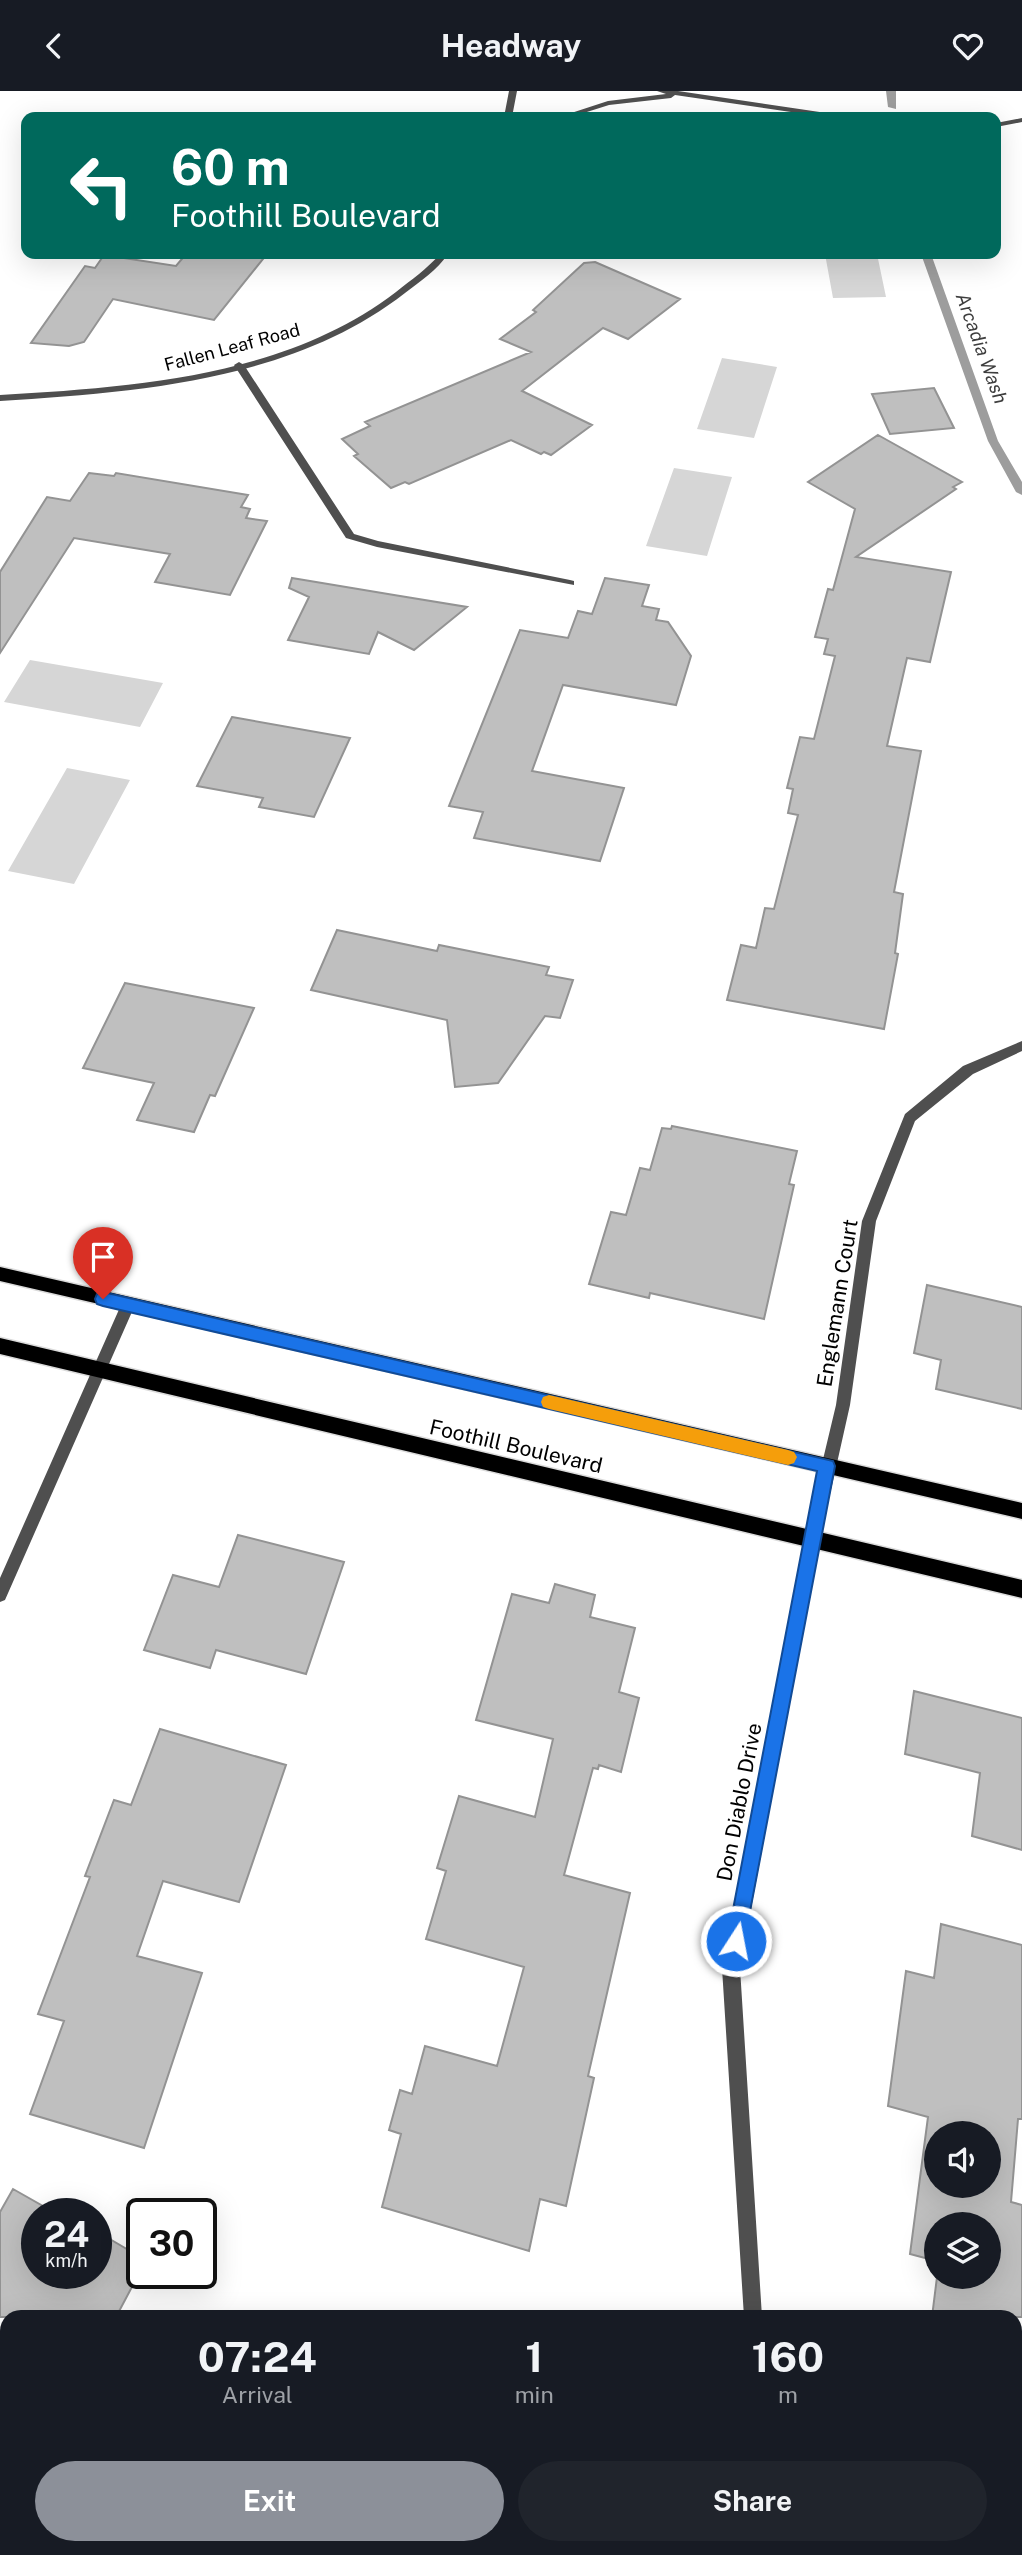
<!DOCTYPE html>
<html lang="en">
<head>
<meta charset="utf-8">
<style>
  body { margin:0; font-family:"Public Sans",sans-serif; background:#20242c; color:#f1f3f6; height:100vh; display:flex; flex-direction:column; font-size:26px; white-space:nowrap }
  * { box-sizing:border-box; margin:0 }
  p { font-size:23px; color:#9ea1a6 }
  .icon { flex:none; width:38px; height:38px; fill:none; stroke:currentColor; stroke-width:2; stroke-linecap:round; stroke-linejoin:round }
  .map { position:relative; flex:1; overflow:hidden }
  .panel { position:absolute; left:0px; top:2219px; width:1022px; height:245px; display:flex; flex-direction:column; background:#171b24; border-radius:21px 21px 0 0; box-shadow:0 7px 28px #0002 }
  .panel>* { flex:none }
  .hud { position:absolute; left:21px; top:21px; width:980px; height:147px; border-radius:14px; box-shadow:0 7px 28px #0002; background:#00695c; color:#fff; overflow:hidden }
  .fabs { position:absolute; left:924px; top:2030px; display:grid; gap:14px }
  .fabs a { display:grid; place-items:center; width:77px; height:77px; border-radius:50%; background:#171b24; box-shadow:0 7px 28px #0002; font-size:35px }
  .speed { position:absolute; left:21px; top:2107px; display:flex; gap:14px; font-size:35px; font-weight:700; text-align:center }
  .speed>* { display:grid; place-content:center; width:91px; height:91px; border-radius:50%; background:#171b24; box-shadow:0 7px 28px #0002; line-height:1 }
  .speed small { font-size:18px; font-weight:400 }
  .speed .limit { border:4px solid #111; border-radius:10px; background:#fff; color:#111 }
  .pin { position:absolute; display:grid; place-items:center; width:60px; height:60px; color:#fff; margin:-72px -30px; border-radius:50% 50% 50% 0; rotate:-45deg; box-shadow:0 0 7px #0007 }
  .pin .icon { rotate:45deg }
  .me { position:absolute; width:77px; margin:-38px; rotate:11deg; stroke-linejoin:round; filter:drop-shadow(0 0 5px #0008) }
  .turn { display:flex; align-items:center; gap:24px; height:147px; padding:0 35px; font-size:32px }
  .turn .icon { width:91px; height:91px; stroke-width:2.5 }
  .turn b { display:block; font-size:49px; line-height:60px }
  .eta { display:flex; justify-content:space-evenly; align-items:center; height:119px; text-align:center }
  .eta b { font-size:42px; font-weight:700; line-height:49px }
  .button { display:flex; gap:14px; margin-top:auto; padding:14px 35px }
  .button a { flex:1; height:80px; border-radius:42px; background:#8c9099; color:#fff; font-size:28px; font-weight:700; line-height:80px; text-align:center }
  .button a+a { background:#20242c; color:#f1f3f6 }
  header { display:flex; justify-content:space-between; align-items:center; height:91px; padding:0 35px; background:#171b24; font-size:32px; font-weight:700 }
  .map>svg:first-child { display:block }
</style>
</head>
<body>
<header><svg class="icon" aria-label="back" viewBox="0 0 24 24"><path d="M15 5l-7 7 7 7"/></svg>Headway<svg class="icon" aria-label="heart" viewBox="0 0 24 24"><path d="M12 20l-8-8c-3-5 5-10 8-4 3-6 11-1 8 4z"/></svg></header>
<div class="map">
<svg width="1022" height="2464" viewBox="0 0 1022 2464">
  <rect width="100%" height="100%" fill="#fff"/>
  <!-- green -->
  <path fill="#d6d6d6" d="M825,163H877L886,206L833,207Z
    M722,267L777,276L754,347L697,338Z
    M674,377L732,386L707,465L646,455Z
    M30,569L163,592L140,636L4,611Z
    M67,677L130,689L74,793L8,780Z"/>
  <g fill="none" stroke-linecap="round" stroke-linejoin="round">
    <!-- stream -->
    <path fill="#9d9d9d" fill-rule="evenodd" d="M886,0H896V18L888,16Z
      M921,163H931L998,350L1022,391V404L1016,401L988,350Z"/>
  </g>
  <!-- building -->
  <path fill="#bfbfbf" stroke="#939393" stroke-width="2" fill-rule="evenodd" d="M186,163H267L214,229L113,208L84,251L69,255L31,252L85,175L95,177L104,164L176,175Z
    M595,171L680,208L628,248L603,237L522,300L592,334L551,364L544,361L541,363L511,349L409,393L405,391L391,397L354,365L358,363L342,348L370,335L365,331L531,261L500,248L536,221L533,219L584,172Z
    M934,297L954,337L890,343L872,303Z
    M878,344L962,391L953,396L956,398L856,466L951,481L930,571L907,567L887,655L921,660L894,801L903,803L895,862L898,863L884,938L727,909L741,854L756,857L765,817L774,818L798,724L788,722L793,698L787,697L800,646L814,648L835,565L824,563L828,548L815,546L828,498L833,499L855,418L808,391Z
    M89,382L114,385L116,382L248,404L241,416L250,418L246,427L267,430L230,504L155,491L170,463L74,447L0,562V481L47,406L70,410Z
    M292,487L394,504L467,516L414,559L378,541L369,563L288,549L309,506L289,497Z
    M605,487L649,494L642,515L659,518L656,529L668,531L691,565L676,614L563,594L532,680L624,697L600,770L474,747L483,721L449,715L520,539L568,547L578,520L592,523Z
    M232,626L350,647L314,726L259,716L263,707L197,695Z
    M337,839L437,860L439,854L549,876L546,884L573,889L560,927L545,925L498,992L455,996L447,929L311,899Z
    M125,892L254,917L215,1005L210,1004L194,1041L137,1029L154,992L83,977Z
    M672,1035L797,1060L789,1093L794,1094L764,1228L650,1202L649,1207L589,1193L611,1121L626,1124L640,1077L650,1079L662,1037L671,1038Z
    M927,1194L1022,1216V1318L936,1298L941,1269L914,1262Z
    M238,1444L344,1471L306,1583L216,1559L210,1577L144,1559L173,1484L219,1496Z
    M555,1493L595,1504L590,1526L635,1537L619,1601L639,1607L621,1681L599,1674L598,1678L593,1677L564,1784L630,1802L588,1985L594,1987L566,2115L540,2108L529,2160L382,2116L401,2043L389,2039L400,1999L412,2003L425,1955L497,1975L524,1876L426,1848L446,1780L437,1777L459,1705L535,1726L553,1648L476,1629L512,1503L549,1512Z
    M914,1600L1022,1627V1759L972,1745L980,1682L905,1663Z
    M160,1638L286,1674L239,1811L163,1790L137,1865L202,1882L144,2057L30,2023L64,1930L38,1923L90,1786L85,1785L114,1709L131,1714Z
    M941,1833L1022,1854V2028H1018L1011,2111L1022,2114V2226H932L937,2186H989V2133H936V2170L910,2163L928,2026L888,2015L906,1880L934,1887ZM936,2042H989V2095H936Z
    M13,2098L57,2123H37V2182H96V2140L142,2167V2177L116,2226H0V2121Z"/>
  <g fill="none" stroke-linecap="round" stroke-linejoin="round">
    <defs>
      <path id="primary" d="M0,1176L1022,1412V1428L0,1190Z
        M0,1247L1022,1489V1507L0,1263Z"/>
    </defs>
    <!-- primary casing -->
    <use href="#primary" stroke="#dbdbdb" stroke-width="3"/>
    <!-- service -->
    <path fill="#4f4f4f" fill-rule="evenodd" d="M239,271L244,274L354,443L378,450L570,489L574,490V494L377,456L346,447L234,274Z"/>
    <!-- minor -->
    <path fill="#4f4f4f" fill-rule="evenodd" d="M509,0H517L512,26H504Z
      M657,0H678L840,24L844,26H825L675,4L671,7L609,14L571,26H559L608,10L666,3Z
      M1022,27V31L996,36V32Z
      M440,163H448C437,179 421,190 405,202C292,290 138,301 0,310V304C134,296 285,286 396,201C411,189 427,178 440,163Z
      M1022,950V960L973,983L915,1030L876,1130L850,1314L820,1448L740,1877L762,2226H744L722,1877L804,1448L836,1314L862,1130L905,1023L963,975Z
      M128,1208L133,1210L135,1214L5,1509L0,1511V1487L121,1214L123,1210Z"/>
    <!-- primary -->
    <use href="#primary" fill="#000" fill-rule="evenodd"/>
  </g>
  <!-- route -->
  <path fill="#1a73e8" stroke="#114b97" stroke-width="2" d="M103,1201L833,1370L835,1375L743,1857L736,1859L730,1857L727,1850L817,1380L103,1215L97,1213L95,1208L97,1203Z"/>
  <!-- slow -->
  <path fill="#f59e0b" d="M549,1304L788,1359L794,1361L797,1366L794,1372L788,1374L549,1318L543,1316L541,1311L543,1306Z"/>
  <g text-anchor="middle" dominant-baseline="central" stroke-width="5" stroke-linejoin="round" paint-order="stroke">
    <!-- far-street labels -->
    <g font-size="18" fill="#000" stroke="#fff">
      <text transform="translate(232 256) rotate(-15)">Fallen Leaf Road</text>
    </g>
    <!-- far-water labels -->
    <g font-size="19" font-style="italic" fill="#3e3e3e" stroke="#fff">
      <text transform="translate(982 257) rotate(70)">Arcadia Wash</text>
    </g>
    <!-- street labels -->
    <g font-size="21" fill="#000" stroke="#fff">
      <text transform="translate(837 1212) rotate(-81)">Englemann Court</text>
      <text transform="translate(516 1355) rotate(13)">Foothill Boulevard</text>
      <text transform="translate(739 1711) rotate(-79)">Don Diablo Drive</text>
    </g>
  </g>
</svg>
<div class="fabs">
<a><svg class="icon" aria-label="sound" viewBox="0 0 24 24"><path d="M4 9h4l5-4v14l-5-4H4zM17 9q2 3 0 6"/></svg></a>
<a><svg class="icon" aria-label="layers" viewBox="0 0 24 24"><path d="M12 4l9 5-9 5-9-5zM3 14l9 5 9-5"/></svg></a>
</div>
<div class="speed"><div>24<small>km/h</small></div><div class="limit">30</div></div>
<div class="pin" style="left:103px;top:1208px;background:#d93025"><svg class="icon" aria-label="arrive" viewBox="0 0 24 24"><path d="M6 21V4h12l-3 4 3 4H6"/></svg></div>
<svg class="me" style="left:736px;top:1850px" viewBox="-20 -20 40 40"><circle r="17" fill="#1a73e8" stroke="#fff" stroke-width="3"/><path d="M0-11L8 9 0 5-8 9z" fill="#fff"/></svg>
<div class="hud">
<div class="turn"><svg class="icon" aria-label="left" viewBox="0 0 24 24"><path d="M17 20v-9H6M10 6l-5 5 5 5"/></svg><div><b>60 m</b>Foothill Boulevard</div></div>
</div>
<section class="panel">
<div class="eta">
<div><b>07:24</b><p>Arrival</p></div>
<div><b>1</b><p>min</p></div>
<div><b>160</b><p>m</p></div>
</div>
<div class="button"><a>Exit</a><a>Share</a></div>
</section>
</div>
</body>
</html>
